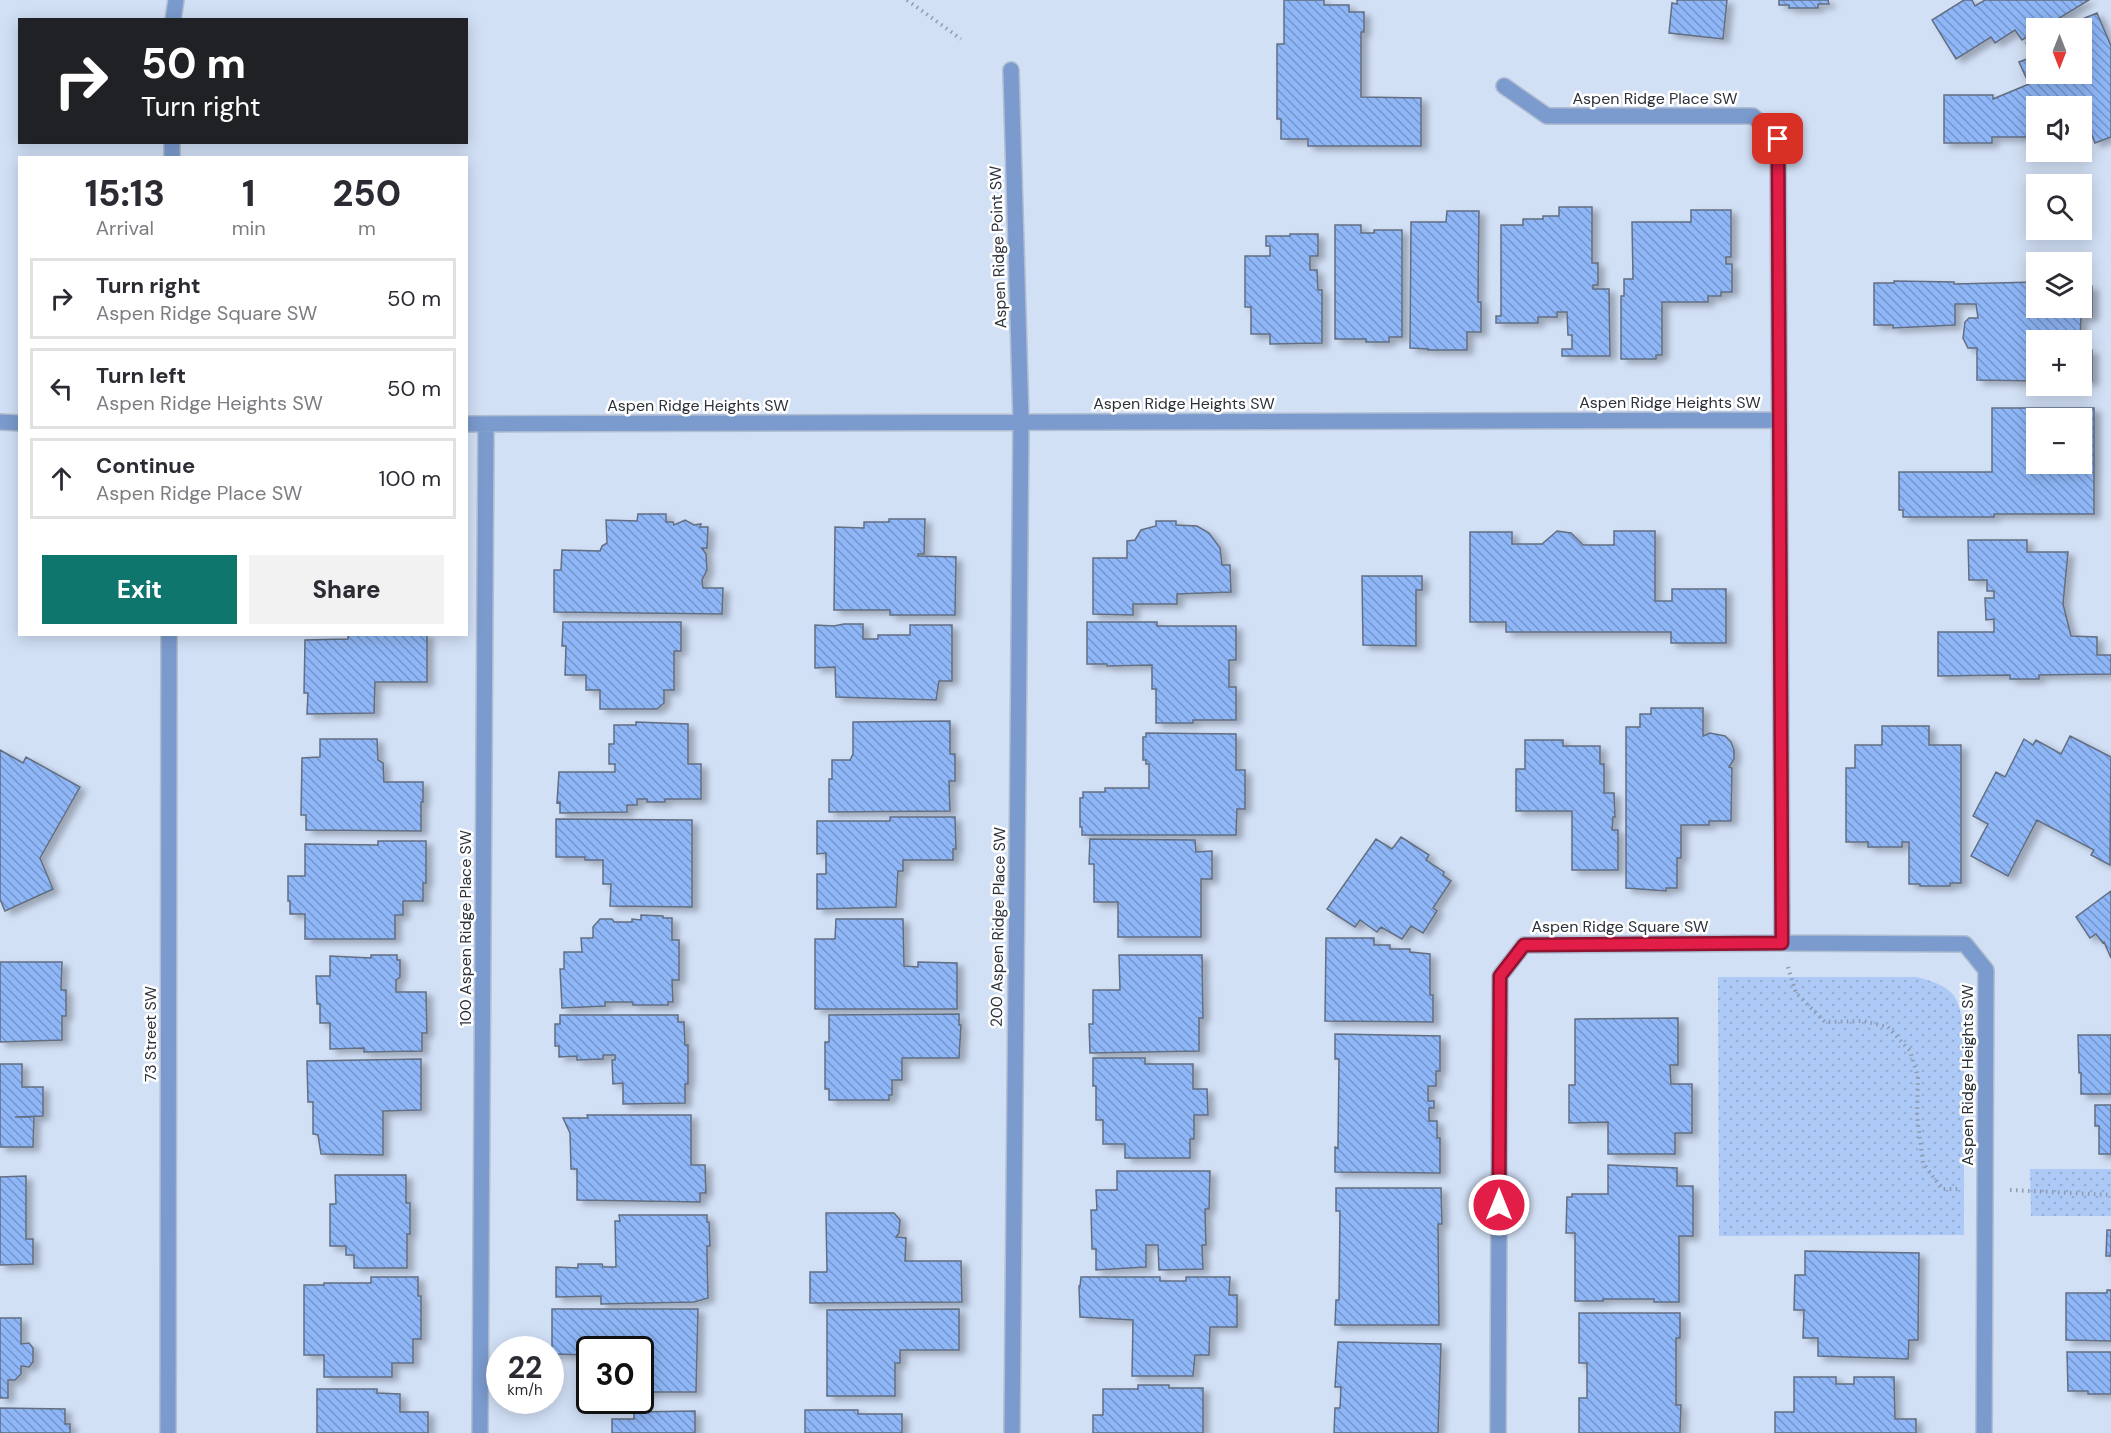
<!DOCTYPE html>
<html lang="en">
<head>
<meta charset="utf-8">
<style>
  body { margin:0; font-family:"DM Sans",sans-serif; background:#f2f2f3; color:#2b2b33; height:100vh; display:flex; flex-direction:column; font-size:22px; white-space:nowrap }
  * { box-sizing:border-box; margin:0 }
  p { font-size:20px; color:#7c7c81 }
  .icon { flex:none; width:33px; height:33px; fill:none; stroke:currentColor; stroke-width:2; stroke-linecap:round; stroke-linejoin:round }
  .map { position:relative; flex:1; overflow:hidden }
  .panel { position:absolute; left:18px; top:156px; width:450px; height:480px; display:flex; flex-direction:column; background:#fff; border-radius:0px; box-shadow:0 3px 15px #0003 }
  .panel>* { flex:none }
  .banner { position:absolute; left:18px; top:18px; width:450px; height:126px; border-radius:0px; box-shadow:0 3px 15px #0003; background:#202124; color:#fff; overflow:hidden }
  .needle { width:39px; rotate:180deg }
  .controls { position:absolute; left:2026px; top:18px; display:grid; gap:12px }
  .controls a { display:grid; place-items:center; width:66px; height:66px; border-radius:0px; background:#fff; box-shadow:0 3px 15px #0003; font-size:30px }
  .speed { position:absolute; left:486px; top:1336px; display:flex; gap:12px; font-size:30px; font-weight:700; text-align:center }
  .speed>* { display:grid; place-content:center; width:78px; height:78px; border-radius:50%; background:#fff; box-shadow:0 3px 15px #0003; line-height:1 }
  .speed small { font-size:15px; font-weight:400 }
  .speed .limit { border:3px solid #111; border-radius:9px; background:#fff; color:#111 }
  .pin { position:absolute; display:grid; place-items:center; width:51px; height:51px; color:#fff; margin:-26px; border-radius:12px; box-shadow:0 3px 9px #0006 }
  .me { position:absolute; width:66px; margin:-33px; rotate:0deg; stroke-linejoin:round; filter:drop-shadow(0 0 4px #0008) }
  .turn { display:flex; align-items:center; gap:21px; height:126px; padding:0 24px; font-size:27px }
  .turn .icon { width:78px; height:78px; stroke-width:2.5 }
  .turn b { display:block; font-size:42px; line-height:51px }
  .eta { display:flex; justify-content:space-evenly; align-items:center; height:102px; text-align:center }
  .eta b { font-size:36px; font-weight:800; line-height:42px }
  .cta { display:flex; gap:12px; margin-top:auto; padding:12px 24px }
  .cta a { flex:1; height:69px; border-radius:0px; background:#0f766e; color:#fff; font-size:24px; font-weight:800; line-height:69px; text-align:center }
  .cta a+a { background:#f2f2f3; color:#2b2b33 }
  ul { padding:0; list-style:none }
  li { display:flex; align-items:center; gap:18px; height:81px; margin:0 12px 9px; padding:0 12px; border:3px solid #e1e1e2; border-radius:0px }
  li div { flex:1 }
  li b { display:block; font-size:22px }
  li em { font-style:normal }
  .map>svg:first-child { display:block }
</style>
</head>
<body>
<div class="map">
<svg width="2111" height="1433" viewBox="0 0 2111 1433">
  <defs>
    <pattern id="park-dots" width="8" height="8" patternUnits="userSpaceOnUse" patternTransform="scale(1.5)"><rect width="8" height="8" fill="#adc9f6"/><path d="M2 2h.1M6 6h.1" fill="none" stroke="#95add4" stroke-width="1.8" stroke-linecap="round"/></pattern>
    <pattern id="building-back-hatch" width="6" height="6" patternUnits="userSpaceOnUse" patternTransform="scale(1.5)"><rect width="6" height="6" fill="#8fb7f8"/><path d="M-1 5l2 2M0 0l6 6M5-1l2 2" fill="none" stroke="#7595ca"/></pattern>
    <filter id="shadow"><feDropShadow dx="6" dy="4" stdDeviation="3" flood-color="#0004"/></filter>
  </defs>
  <rect width="100%" height="100%" fill="#d2e0f6"/>
  <!-- park -->
  <path fill="url(#park-dots)" d="M1718,977H1916C1958,987 1960,998 1964,1038V1235L1719,1236Z
    M2030,1169H2111V1216H2031Z"/>
  <!-- building -->
  <path fill="url(#building-back-hatch)" stroke="#626e81" stroke-width="1.5" fill-rule="evenodd" filter="url(#shadow)" d="M1284,0H1324V5H1349V12H1364V32H1361V97L1421,98V146H1308V139H1281V119H1277V44H1284Z
    M1677,0H1727L1723,39L1669,33L1672,3L1677,4Z
    M1779,0H1828L1829,4H1818V8H1789V5H1779Z
    M1964,0H1972L1975,6L1985,0H2089L2043,28L2041,27L2037,28L2036,31L2022,40L2015,30L1995,43L1991,37L1956,59L1932,20Z
    M2097,13L2111,46V137L2095,143L2090,130L2082,133V106H2037V137H1992V143H1944V95H1993V99L2029,84L2019,62L2032,57L2026,43L2037,38V74H2082V28H2060Z
    M1559,207H1592V263H1598V285H1593V289H1609L1610,356H1562V349H1572V335H1568L1567,312H1557V317H1538V323H1496V316H1501V225H1523V219H1543V216H1559Z
    M1691,210H1731V257H1726V264H1732V292H1721V296H1708V302H1662V355H1656V359H1621V296H1624V279H1633L1632,222H1691Z
    M1447,211H1479L1478,302H1481V332H1467V350H1428V349L1410,348L1411,222H1446Z
    M1335,225H1361V233H1374V230H1402V337H1389V342H1366V339H1335Z
    M1290,234H1318V256H1310V270H1317L1318,290H1322V343L1270,344V334H1251V307H1245V256H1270V246H1266V236H1290Z
    M1894,281L1954,282V284L2037,282V308H2082V286H2092V317H2081L2080,340H2037V381L1977,380V348H1968L1963,338L1965,322L1969,318H1978L1976,304H1955V325L1893,328V325H1874V283H1894Z
    M2082,350H2092V381H2082Z
    M1992,408H2094V514H1994V517H1903V510H1899V472H1992ZM2037,418H2082V464H2037Z
    M638,514H666V522H673L674,525L685,520L694,525L701,524L700,527H708L707,548H702L706,554L707,570L702,580L703,588H723L722,614L554,612V570H561L562,550L600,551L602,546L607,543L606,520L637,521Z
    M889,519H925L924,554H918V556L956,557L955,615H890V610H834L835,527L864,528V522H889Z
    M1156,521H1176V525L1197,526L1209,533L1220,548L1222,565H1230L1231,592L1177,594V604H1133V615L1093,614V558H1127V541L1135,540L1141,530L1156,526Z
    M1557,531L1571,533L1583,545H1614V531H1655V601H1672V589H1726V643H1671V632H1506V622H1470V532H1512V544H1542Z
    M1968,540H2027V552H2068L2063,604L2071,636L2097,637V655H2111V674L2039,675V679H2010V675L1938,676V632H1994V619L1986,620L1985,598H1994V591H1987V580H1969Z
    M1362,576H1422V590H1416V646L1363,645Z
    M563,622H681V651H674V690H664V703L657,709H600V690H586V675H565L566,646H562Z
    M1087,622H1157V626H1236V660H1229V687H1236V720H1193V723H1156V689H1152V665L1107,666V664H1087Z
    M844,624H863V639H878V635H910V625H952V681H939L936,700L836,697L835,667L815,668V625L834,626Z
    M348,634H427V682H375L374,713L307,714L308,693H304L305,640L348,639Z
    M1651,708H1703V736L1710,733L1725,736L1731,742L1734,750V759L1729,767L1732,768L1731,821H1709V825H1681V858H1677V888H1666V891L1626,888V727H1640V714H1651Z
    M950,721V754H955V781H949L950,811L829,812V779H832V760H850L853,754V722Z
    M636,722L688,724V764H701V799H665V802H647V799H637V805H627V812L560,813V802L557,803L559,772H615V764H609V744H614V725H636Z
    M1882,726H1929V745H1961V883H1950V886H1920V884H1909V842H1902V847H1868V842H1846V768H1855V745H1882Z
    M1146,733L1236,734V770H1245V809H1237L1236,835H1082V827H1080V798H1083V792H1105V788H1149V764H1146V760H1143V737H1146Z
    M2070,736L2111,757L2110,865L2091,855L2094,850L2037,820L2008,876L1971,856L1988,824L1973,816L1996,772L2005,777L2024,739L2033,745L2036,740L2061,754Z
    M320,739H377L378,760L383,763L384,782H423V802H421V831L306,830V815H301L302,758L320,757Z
    M1525,740H1563V746H1600V764H1604V793H1614L1615,817H1613L1612,830H1618V870H1572V811H1516V769H1525Z
    M0,750L23,763L26,757L80,787L40,858L53,889L5,911L0,899Z
    M890,817H955L956,849H953V860H903V871H898L896,907L817,909V874H826V853L817,854V821H890Z
    M556,819L692,820V907L610,906L611,884H603V860H585V857H556Z
    M1401,837L1429,855L1426,860L1444,872L1443,875L1451,881L1433,908L1437,911L1423,933L1411,926L1402,939L1381,927L1377,932L1360,920L1355,927L1327,909L1376,839L1392,849Z
    M1090,839L1195,840L1196,852L1212,851V879H1201V937H1118V902H1094V864H1089Z
    M378,841H426V883H423V901H403V915H395V939H305V914H290V901H288V876H305V844L378,845Z
    M2111,891V958L2104,942L2103,943L2096,934L2090,938L2076,917Z
    M641,915L663,916V918H672V940H679V980H672L673,1002H668V1005H633L632,1002H605V1006L562,1008L560,969H564V952H582L581,938H593V927L600,919H612L614,922H632V919L641,920Z
    M836,919H903L904,966L918,967V962L957,963V1009H815V939H835Z
    M1326,938H1374V945H1390V949H1410V952L1430,954V995H1433V1022L1325,1021Z
    M371,955H397V960H400V977L396,980V992H426L427,1033H422V1051L364,1052V1048L330,1049V1023H320V1004H317L316,976H330V956L371,958Z
    M1119,955H1202L1203,1018H1199V1051L1090,1053L1089,1024H1093V990H1120Z
    M0,962H62L61,990H66V1016H62V1040L0,1042Z
    M959,1014V1025H961L959,1058H902V1080H892V1095H889V1100H829V1089H825V1042H829V1015Z
    M560,1015H678V1022H684L685,1045H688V1084H685V1103L623,1104V1083L613,1084L612,1060H615V1055H603V1059L577,1060V1056L559,1057V1046H555V1024H560Z
    M1678,1018V1065H1670L1671,1084H1692V1133H1675V1154H1608V1122L1569,1123V1085H1575V1019Z
    M1335,1034L1440,1036V1071H1436V1086H1428V1101H1434V1108H1429V1121H1437V1138H1440V1173L1335,1172V1147L1338,1148L1339,1059H1335Z
    M2078,1035H2111V1094H2081V1073H2079Z
    M1093,1058H1145V1064H1193V1089H1207L1208,1115H1194V1139H1190V1158H1125V1144H1103V1120H1096V1086H1093Z
    M421,1059V1110L383,1111V1155L321,1154L318,1135L313,1134V1102H308L307,1061Z
    M0,1064H22V1087H43V1116L15,1117H34L33,1147H0Z
    M2095,1105H2111V1154H2099V1126H2095Z
    M587,1115H691V1165H705L706,1193H700V1202L577,1200V1169H571L570,1133L563,1118H588Z
    M1608,1165L1677,1168V1186H1693V1236H1679V1302H1654V1299H1603V1301H1575V1233H1566L1567,1197H1572V1194H1608Z
    M1117,1171H1210L1209,1209H1205L1206,1245H1202L1203,1269L1159,1270L1158,1245H1146V1267L1096,1270V1249H1092L1091,1210H1097L1096,1190H1117Z
    M335,1175H406V1203H410V1234H407V1268H354V1255H346V1246H330V1204H336Z
    M26,1176V1239H33V1264L0,1265V1177Z
    M1336,1188H1441L1442,1224H1438L1439,1325H1335L1336,1300H1339L1340,1211H1336Z
    M826,1213H894L900,1220L899,1233L896,1237L906,1238L905,1261H961L962,1302L810,1303V1272H827Z
    M619,1215H707V1222H709L710,1246H707V1254L708,1298L694,1302L601,1304V1296L556,1297V1267L578,1268V1264H602L603,1267H616L615,1221H620Z
    M2107,1230H2111V1256H2106Z
    M1805,1251L1919,1253L1918,1340H1909L1908,1359L1818,1356V1338H1803L1804,1310H1794L1795,1275H1805Z
    M371,1277H418V1296H421V1339H413V1363H392V1377H324V1355H304V1285H324V1283H371Z
    M1081,1277H1160V1281H1186V1277H1230L1229,1295H1237V1327H1210L1209,1355H1195L1193,1376H1132L1133,1320L1080,1317L1079,1286H1080Z
    M2107,1290H2111V1341L2066,1340V1293H2107Z
    M552,1309H698L696,1392H640V1350H590V1355L552,1354Z
    M959,1309V1350H900V1363H895V1396H827V1310Z
    M1579,1313H1680V1338H1676V1405H1681L1680,1433H1579V1398H1587V1363H1579Z
    M0,1318H21V1344L29,1343L33,1348V1362L29,1367L21,1366V1374L15,1380H8V1398H0Z
    M1338,1342L1441,1344L1438,1433H1334L1335,1408H1340L1341,1387H1335Z
    M2067,1352H2111V1394H2088V1391H2068Z
    M1794,1377H1836V1384H1854V1377H1894L1895,1419H1916V1433H1775V1412H1794Z
    M1138,1385H1169V1388H1203V1433H1093V1415H1103V1389H1138Z
    M317,1389H377V1393L400,1394V1412H428V1433H317Z
    M0,1408L65,1409V1424H70V1433H0Z
    M805,1410H858V1414H902V1433H805Z
    M695,1411V1433H612V1419H634V1412Z"/>
  <g fill="none" stroke-linecap="round" stroke-linejoin="round">
    <defs>
      <path id="service" d="M0,422L20,423"/>
      <path id="minor" d="M1011,70L1021,421L1012,1433
        M1504,86L1547,116H1753L1778,139L1782,943L1965,944L1986,970L1984,1433
        M466,424L1779,420
        M480,1433L486,424
        M1498,1433L1500,976L1524,945L1782,943"/>
      <path id="tertiary" d="M173,20L176,0
        M172,158V142
        M168,1433L169,634"/>
    </defs>
    <!-- service casing -->
    <use href="#service" stroke="#b1bdd0" stroke-width="18"/>
    <!-- minor casing -->
    <use href="#minor" stroke="#b1bdd0" stroke-width="18"/>
    <!-- tertiary casing -->
    <use href="#tertiary" stroke="#b1bdd0" stroke-width="18"/>
    <!-- path -->
    <path stroke="#8e99a9" stroke-width="4" stroke-dasharray="1.5 4.5" stroke-linecap="butt" d="M907,0L961,39
      M1788,967L1796,993L1825,1022L1863,1021L1888,1027L1910,1051L1918,1077L1917,1116L1923,1163L1942,1189H1960
      M2010,1190L2111,1195"/>
    <!-- service -->
    <use href="#service" stroke="#7b9bce" stroke-width="15"/>
    <!-- minor -->
    <use href="#minor" stroke="#7b9bce" stroke-width="15"/>
    <!-- tertiary -->
    <use href="#tertiary" stroke="#7b9bce" stroke-width="15"/>
  </g>
  <g fill="none" stroke-linecap="round" stroke-linejoin="round">
    <defs>
      <path id="route" d="M1499,1205L1500,976L1524,945L1782,943L1778,139"/>
    </defs>
    <!-- route casing -->
    <use href="#route" stroke="#92132f" stroke-width="15"/>
    <!-- route -->
    <use href="#route" stroke="#e11d48" stroke-width="10"/>
  </g>
  <g text-anchor="middle" dominant-baseline="central" stroke-width="5" stroke-linejoin="round" paint-order="stroke">
    <!-- street labels -->
    <g font-size="16" fill="#2c313a" stroke="#fff">
      <text x="1655" y="98">Aspen Ridge Place SW</text>
      <text transform="translate(998 247) rotate(-92)">Aspen Ridge Point SW</text>
      <text x="1670" y="402">Aspen Ridge Heights SW</text>
      <text x="1184" y="403">Aspen Ridge Heights SW</text>
      <text x="698" y="405">Aspen Ridge Heights SW</text>
      <text x="1620" y="926">Aspen Ridge Square SW</text>
      <text transform="translate(998 927) rotate(-89)">200 Aspen Ridge Place SW</text>
      <text transform="translate(465 928) rotate(-90)">100 Aspen Ridge Place SW</text>
      <text transform="translate(150 1034) rotate(-90)">73 Street SW</text>
      <text transform="translate(1967 1075) rotate(-90)">Aspen Ridge Heights SW</text>
    </g>
  </g>
</svg>
<div class="controls">
<a><svg class="needle" viewBox="-14 -14 28 28"><path d="M0-13l5 13h-10z" fill="#e53935"/><path d="M0 13l5-13h-10z" fill="#7c7c81"/></svg></a>
<a><svg class="icon" aria-label="sound" viewBox="0 0 24 24"><path d="M4 9h4l5-4v14l-5-4H4zM17 9q2 3 0 6"/></svg></a>
<a><svg class="icon" aria-label="search" viewBox="0 0 24 24"><circle cx="10" cy="10" r="6"/><path d="M15 15l6 6"/></svg></a>
<a><svg class="icon" aria-label="layers" viewBox="0 0 24 24"><path d="M12 4l9 5-9 5-9-5zM3 14l9 5 9-5"/></svg></a>
<a>+</a>
<a>−</a>
</div>
<div class="speed"><div>22<small>km/h</small></div><div class="limit">30</div></div>
<div class="pin" style="left:1778px;top:139px;background:#d93025"><svg class="icon" aria-label="arrive" viewBox="0 0 24 24"><path d="M6 21V4h12l-3 4 3 4H6"/></svg></div>
<svg class="me" style="left:1499px;top:1205px" viewBox="-20 -20 40 40"><circle r="17" fill="#e11d48" stroke="#fff" stroke-width="3"/><path d="M0-11L8 9 0 5-8 9z" fill="#fff"/></svg>
<div class="banner">
<div class="turn"><svg class="icon" aria-label="right" viewBox="0 0 24 24"><path d="M7 20v-9h11M14 6l5 5-5 5"/></svg><div><b>50 m</b>Turn right</div></div>
</div>
<section class="panel">
<div class="eta">
<div><b>15:13</b><p>Arrival</p></div>
<div><b>1</b><p>min</p></div>
<div><b>250</b><p>m</p></div>
</div>
<ul>
<li><svg class="icon" aria-label="right" viewBox="0 0 24 24"><path d="M7 20v-9h11M14 6l5 5-5 5"/></svg><div><b>Turn right</b><p>Aspen Ridge Square SW</p></div><em>50 m</em></li>
<li><svg class="icon" aria-label="left" viewBox="0 0 24 24"><path d="M17 20v-9H6M10 6l-5 5 5 5"/></svg><div><b>Turn left</b><p>Aspen Ridge Heights SW</p></div><em>50 m</em></li>
<li><svg class="icon" aria-label="ahead" viewBox="0 0 24 24"><path d="M12 20V5M6 11l6-6 6 6"/></svg><div><b>Continue</b><p>Aspen Ridge Place SW</p></div><em>100 m</em></li>
</ul>
<div class="cta"><a>Exit</a><a>Share</a></div>
</section>
</div>
</body>
</html>
